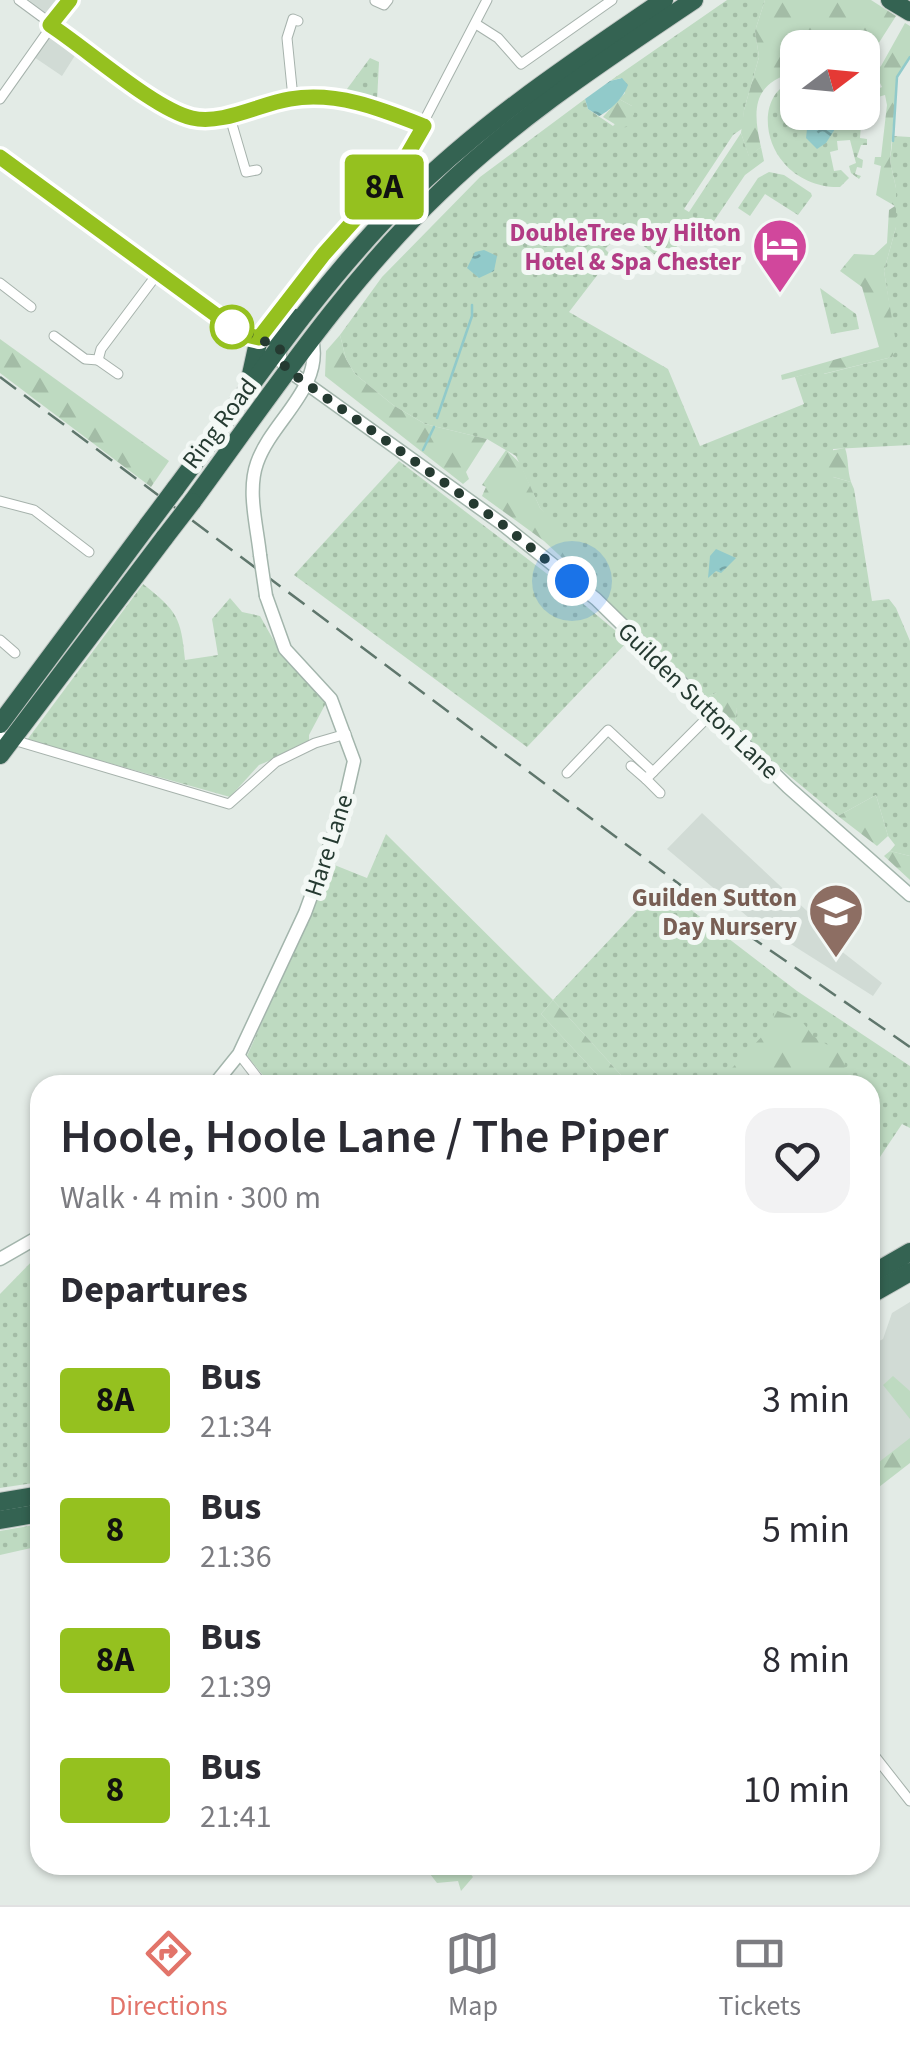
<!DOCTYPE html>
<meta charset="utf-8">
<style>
:root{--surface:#fff;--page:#f2f2f3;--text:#2b2b33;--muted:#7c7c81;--line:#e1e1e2;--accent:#e2746a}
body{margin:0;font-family:"Source Sans 3",sans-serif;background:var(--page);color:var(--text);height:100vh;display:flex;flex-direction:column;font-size:38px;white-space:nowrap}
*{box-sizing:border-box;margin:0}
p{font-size:32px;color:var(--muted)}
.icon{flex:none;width:55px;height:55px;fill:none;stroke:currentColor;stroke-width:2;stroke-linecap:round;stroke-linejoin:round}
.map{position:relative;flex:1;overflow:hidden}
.sheet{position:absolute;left:30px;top:1075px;width:850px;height:800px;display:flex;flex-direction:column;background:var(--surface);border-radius:30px;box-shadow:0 2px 8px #0004}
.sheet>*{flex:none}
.badge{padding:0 20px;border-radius:8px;font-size:35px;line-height:65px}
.needle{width:65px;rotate:74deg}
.fabs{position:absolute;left:780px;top:30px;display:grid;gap:20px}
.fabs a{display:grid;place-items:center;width:100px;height:100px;border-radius:20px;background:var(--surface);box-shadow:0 2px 8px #0004;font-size:50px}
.you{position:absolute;width:50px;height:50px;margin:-25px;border:8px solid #fff;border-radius:50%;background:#1a73e8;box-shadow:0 0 0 15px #1a73e833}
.map>.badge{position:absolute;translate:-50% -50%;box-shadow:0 0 0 5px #fff}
h2{padding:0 30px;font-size:38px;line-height:90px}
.round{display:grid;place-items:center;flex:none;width:105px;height:105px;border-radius:30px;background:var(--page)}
.overview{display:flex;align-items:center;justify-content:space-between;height:170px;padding:0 30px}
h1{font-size:48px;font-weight:600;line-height:75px}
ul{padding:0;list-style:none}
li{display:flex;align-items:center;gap:30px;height:130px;padding:0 30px}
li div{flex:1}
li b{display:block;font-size:38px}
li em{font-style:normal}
li .badge{min-width:110px;font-weight:700;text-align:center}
.tab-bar{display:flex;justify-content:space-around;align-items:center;height:140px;border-top:2px solid var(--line);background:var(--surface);font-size:28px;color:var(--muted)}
.tab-bar a{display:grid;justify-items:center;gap:5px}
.tab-bar .current{color:var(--accent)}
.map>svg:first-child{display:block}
.built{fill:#d1dbd5}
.grass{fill:url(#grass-dots)}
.forest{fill:url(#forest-firs)}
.water{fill:url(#water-ripples)}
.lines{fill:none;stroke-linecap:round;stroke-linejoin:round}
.stream{stroke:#91caca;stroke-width:2.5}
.street-casing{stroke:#a6b2ac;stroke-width:11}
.secondary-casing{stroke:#a3b5ac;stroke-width:15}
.highway-casing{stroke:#c2c8c5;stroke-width:20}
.street{stroke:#fff;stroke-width:9}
.secondary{stroke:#fff;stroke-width:12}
.highway{stroke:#346352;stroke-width:18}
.rail{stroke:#5f766c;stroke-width:2.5;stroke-dasharray:20 10;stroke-linecap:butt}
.secondary-bridge-casing{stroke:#a3b5ac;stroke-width:15;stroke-linecap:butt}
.highway-bridge-casing{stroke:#c2c8c5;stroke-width:20;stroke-linecap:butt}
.secondary-bridge{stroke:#fff;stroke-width:12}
.highway-bridge{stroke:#346352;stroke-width:18}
.line-casing{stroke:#fff;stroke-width:22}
.line{stroke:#95c11f;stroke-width:15}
.walk{stroke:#253a31;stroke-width:10;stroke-dasharray:0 18}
.stop-dot{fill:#fff;stroke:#95c11f;stroke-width:5}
.labels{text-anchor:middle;stroke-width:10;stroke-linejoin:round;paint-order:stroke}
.hotel-label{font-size:25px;font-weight:bold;fill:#b23c85;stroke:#f3f8f5;text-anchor:end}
.street-label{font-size:25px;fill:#253a31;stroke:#f3f8f5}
.education-label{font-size:25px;font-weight:bold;fill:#785e54;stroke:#f3f8f5;text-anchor:end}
</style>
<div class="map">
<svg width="910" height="1905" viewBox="0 0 910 1905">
<defs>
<pattern id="grass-dots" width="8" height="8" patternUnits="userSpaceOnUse" patternTransform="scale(2.5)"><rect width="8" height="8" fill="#bedac1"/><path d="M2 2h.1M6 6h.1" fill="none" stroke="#a3bca6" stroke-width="1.8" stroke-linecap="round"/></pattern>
<pattern id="forest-firs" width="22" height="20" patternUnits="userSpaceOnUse" patternTransform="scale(2.5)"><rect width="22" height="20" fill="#bedac1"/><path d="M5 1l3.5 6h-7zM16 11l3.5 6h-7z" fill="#a3bca6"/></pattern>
<pattern id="water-ripples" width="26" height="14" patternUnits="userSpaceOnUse" patternTransform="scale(2.5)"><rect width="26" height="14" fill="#91caca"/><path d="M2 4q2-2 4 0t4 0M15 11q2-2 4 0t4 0" fill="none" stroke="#76a5a5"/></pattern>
</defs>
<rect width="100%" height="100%" fill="#e3ebe6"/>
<g class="built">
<polygon points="30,0 70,0 52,25 81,46 62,76 31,55 50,25 26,5"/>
<polygon points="702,813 807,911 822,936 882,983 873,996 748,917 667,849"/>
<polygon points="910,1302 910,1441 870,1471 870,1346 883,1339 892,1313"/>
</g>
<g class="grass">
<polygon points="727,0 765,0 755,31 759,57 744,110 743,128 733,135 684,209 689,212 741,133 749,156 761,147 764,161 745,175 714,221 706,225 695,244 684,236 675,249 689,262 680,274 628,234 616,238 605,249 612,256 569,312 668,369 700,446 804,404 795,377 822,370 824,374 892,357 896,349 884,271 896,227 896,188 890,161 893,136 910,137 910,445 833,449 833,477 851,482 854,489 872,601 889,599 896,608 910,641 910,856 890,851 895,845 888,836 876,795 838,816 763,754 735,723 737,709 716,693 707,697 586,580 586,562 540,508 516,456 487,439 425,424 393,405 355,374 346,359 340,335 382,277 480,177 585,99 588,109 613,126 632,106 619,99 625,93 621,78 610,81"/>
<polygon points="370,58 379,62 377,101 344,93"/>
<path d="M 797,80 L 798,112 L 862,113 L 860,138 L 867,139 L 867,145 L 861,145 L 857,157 L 863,160 L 862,168 L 857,167 L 855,174 L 861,176 L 859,179 L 851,173 L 849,166 L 856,163 L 850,140 L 837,141 L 838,150 L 830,152 L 834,171 L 841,170 L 849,178 L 840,187 C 820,188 797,179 784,163 C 761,138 760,89 797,80 Z"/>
<polygon points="769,172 784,175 811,193 812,196 798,215 765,194 750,216 738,208 758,178"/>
<polygon points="820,288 856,314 859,329 831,334"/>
<polygon points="399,461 546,573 628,641 527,747 294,575"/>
<path d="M 143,584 C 177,611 181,617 185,660 L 218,655 L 212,619 L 230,598 L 242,612 L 260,616 L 283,657 L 326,703 L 309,735 L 309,744 L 259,765 L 230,797 L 27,740 Z"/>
<polygon points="386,834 553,1000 660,886 797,991 910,1066 910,1128 902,1124 878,1160 870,1155 870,1085 630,1085 553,1000 541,1014 607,1085 271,1085 247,1056 332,864 367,878"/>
<polygon points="40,1253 40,1482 0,1488 0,1294"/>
<polygon points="40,1524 40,1546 0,1555 0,1531"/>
</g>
<g class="forest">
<path d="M 765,0 L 871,0 L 896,16 L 866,63 L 863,63 L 862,48 L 798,48 L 797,72 C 753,82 752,108 761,147 L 749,157 L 741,133 L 744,110 L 759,57 L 755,31 Z"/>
<polygon points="905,23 910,26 910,57 897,77 890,161 896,188 896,227 884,271 897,349 892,357 823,374 821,371 782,380 781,375 879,347 862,287 840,271 854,254 874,255 887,243 889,210 895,206 876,195 881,166 874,164 875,157 881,157 887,105 885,95 878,97 875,90 882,87 878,79 871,80 871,75 881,66"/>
<polygon points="619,99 632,106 634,114 628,126 621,128 603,117"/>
<polygon points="340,335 346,359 355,374 393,405 425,424 487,439 466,472 469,479 463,484 325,376 326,351"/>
<polygon points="0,339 169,461 151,487 0,373"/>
<path d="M 845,448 C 849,460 847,469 851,482 L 823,474 L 818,466 L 824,452 Z"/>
<polygon points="506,450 520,463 540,508 579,544 586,562 586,580 544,541 482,496 486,487 482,485"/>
<polygon points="716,693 733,700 737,709 735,723 707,697"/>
<polygon points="876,795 888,836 877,846 838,816"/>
<polygon points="890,851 910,856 910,880 884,856"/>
<polygon points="553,1000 630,1085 607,1085 541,1014"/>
<polygon points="775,1010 801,1020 813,1036 844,1055 845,1067 830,1085 716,1085 770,1028"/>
<polygon points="893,1376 910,1391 910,1419 883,1385"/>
<polygon points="910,1438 910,1463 870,1494 870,1469"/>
<polygon points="423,1865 463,1865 473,1877 461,1891 458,1881 437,1883"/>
</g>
<g class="water">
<path d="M 622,78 L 628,85 C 623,99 608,112 599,116 L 588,109 L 585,99 L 610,81 Z"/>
<polygon points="816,113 841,113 842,118 826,143 817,149 806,138 807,129"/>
<polygon points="484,250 497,256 494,271 479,278 467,268 475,252"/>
<polygon points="716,549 736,558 721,573 716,571 708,578 710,556"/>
</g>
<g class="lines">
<g class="stream">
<polyline points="893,141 897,77 910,57"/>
<polyline points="437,418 472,316 472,305"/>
<polyline points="423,450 434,427"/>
</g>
<g class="street-casing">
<g id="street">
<path d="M 19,0 L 171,112 C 224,127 246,102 294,98 C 341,94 382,109 424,125"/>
<polyline points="375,1 384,5 388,0"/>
<polyline points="476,24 498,38 521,64 612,0"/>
<polyline points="293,98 287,38 293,19 298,21"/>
<polyline points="0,99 70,0"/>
<polyline points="229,114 246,172 257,170"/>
<polyline points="0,283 31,307"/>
<polyline points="54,336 85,359 98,360 101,349 158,273"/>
<polyline points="261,336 324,253 398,171 487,0"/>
<polyline points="98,360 118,374"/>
<polyline points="0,501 34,510 89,552"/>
<polyline points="0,640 15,653"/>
<polyline points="0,736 229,804 276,762 315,743 346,734"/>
<polyline points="631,766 646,779 711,714"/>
<polyline points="567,773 608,730 653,772"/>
<polyline points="646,779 660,793"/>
<polyline points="239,1054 263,1085"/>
<polyline points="870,1750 910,1801"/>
</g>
</g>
<g class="secondary-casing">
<g id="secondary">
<polyline points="0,157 242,334 259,338"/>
<polyline points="280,348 280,360 289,371 502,524 596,599 788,787 910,895"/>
<path d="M 260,555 C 257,526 247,491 257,463 C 272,420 324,388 312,339"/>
<polyline points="214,1085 239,1054 305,913 343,809 354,761 331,699 285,649 266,596"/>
<polyline points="0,1259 40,1236"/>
</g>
</g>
<g class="highway-casing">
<g id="highway">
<polyline points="890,0 910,12"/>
<polyline points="250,379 259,338 273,335 295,318"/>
<path d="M 175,489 C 248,391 317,287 403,201 C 482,122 573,62 664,0"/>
<path d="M 192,502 C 270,396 344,284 439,193 C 516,118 605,60 694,0"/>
<polyline points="0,724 148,525"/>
<polyline points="0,755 165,537"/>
<polyline points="870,1275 910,1252"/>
<polyline points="870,1295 910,1272"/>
<polyline points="0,1502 40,1495"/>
<polyline points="0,1520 40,1513"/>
</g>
</g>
<use href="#street" class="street"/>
<use href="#secondary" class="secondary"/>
<use href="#highway" class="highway"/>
<polyline class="rail" points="0,377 738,928 910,1047"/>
<g class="secondary-bridge-casing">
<polyline id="secondary-bridge" points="260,555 266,596"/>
</g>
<g class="highway-bridge-casing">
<g id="highway-bridge">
<polyline points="148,525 175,489"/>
<polyline points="165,537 192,502"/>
</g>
</g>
<use href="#secondary-bridge" class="secondary-bridge"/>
<use href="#highway-bridge" class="highway-bridge"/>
</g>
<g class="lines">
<g class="line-casing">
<path id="line" d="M 0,157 L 242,334 L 259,338 L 324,254 L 398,171 L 424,126 C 381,109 337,91 290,99 C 259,104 223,125 192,118 C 154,109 87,49 50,25 L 70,0"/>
</g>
<use href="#line" class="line"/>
<polyline class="walk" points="232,327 280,348 280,360 289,371 502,524 572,581"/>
</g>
<defs>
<g id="hotel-pin" transform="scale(2.875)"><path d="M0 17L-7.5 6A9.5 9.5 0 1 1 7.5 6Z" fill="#d1479c" stroke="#f3f8f5"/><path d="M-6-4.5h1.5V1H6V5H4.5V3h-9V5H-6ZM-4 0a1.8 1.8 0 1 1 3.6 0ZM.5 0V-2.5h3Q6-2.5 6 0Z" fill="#fff"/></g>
<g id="school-pin" transform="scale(2.875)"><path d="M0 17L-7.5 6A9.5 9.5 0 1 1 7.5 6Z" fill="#8d6e63" stroke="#f3f8f5"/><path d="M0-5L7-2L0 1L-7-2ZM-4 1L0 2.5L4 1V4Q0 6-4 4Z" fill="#fff"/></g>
</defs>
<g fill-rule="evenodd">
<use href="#hotel-pin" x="780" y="246"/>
<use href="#school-pin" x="836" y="911"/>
</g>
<circle class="stop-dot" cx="232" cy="327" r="20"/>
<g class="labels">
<g class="hotel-label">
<text x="741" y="241">DoubleTree by Hilton<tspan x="741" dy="29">Hotel &amp; Spa Chester</tspan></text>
</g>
<g class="street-label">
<text transform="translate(219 423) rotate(-53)" y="9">Ring Road</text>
<text transform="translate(699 700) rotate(44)" y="9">Guilden Sutton Lane</text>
<text transform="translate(328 845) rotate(-72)" y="9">Hare Lane</text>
</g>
<g class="education-label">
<text x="797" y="906">Guilden Sutton<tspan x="797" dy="29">Day Nursery</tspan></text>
</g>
</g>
</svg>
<div class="fabs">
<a><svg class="needle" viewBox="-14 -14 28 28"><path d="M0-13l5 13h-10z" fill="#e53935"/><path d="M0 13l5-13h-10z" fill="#7c7c81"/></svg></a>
</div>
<div class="you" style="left:572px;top:581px"></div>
<b class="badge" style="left:384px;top:187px;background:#95c11f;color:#111">8A</b>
<section class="sheet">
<div class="overview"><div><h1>Hoole, Hoole Lane / The Piper</h1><p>Walk · 4 min · 300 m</p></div><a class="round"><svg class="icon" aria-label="heart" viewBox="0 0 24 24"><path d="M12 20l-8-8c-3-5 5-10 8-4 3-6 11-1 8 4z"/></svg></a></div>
<h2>Departures</h2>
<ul>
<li><span class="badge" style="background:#95c11f;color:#111">8A</span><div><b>Bus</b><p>21:34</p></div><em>3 min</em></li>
<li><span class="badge" style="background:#95c11f;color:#111">8</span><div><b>Bus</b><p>21:36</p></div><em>5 min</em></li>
<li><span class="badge" style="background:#95c11f;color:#111">8A</span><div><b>Bus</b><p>21:39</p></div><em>8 min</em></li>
<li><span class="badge" style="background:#95c11f;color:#111">8</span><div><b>Bus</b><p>21:41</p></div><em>10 min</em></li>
</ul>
</section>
</div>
<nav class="tab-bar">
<a class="current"><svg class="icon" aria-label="directions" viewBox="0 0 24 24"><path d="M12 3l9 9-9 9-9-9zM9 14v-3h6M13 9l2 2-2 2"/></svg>Directions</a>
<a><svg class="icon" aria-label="map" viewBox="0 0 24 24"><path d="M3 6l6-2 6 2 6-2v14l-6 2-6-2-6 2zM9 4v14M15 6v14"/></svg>Map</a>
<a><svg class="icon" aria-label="tickets" viewBox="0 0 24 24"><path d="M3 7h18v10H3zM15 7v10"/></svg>Tickets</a>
</nav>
